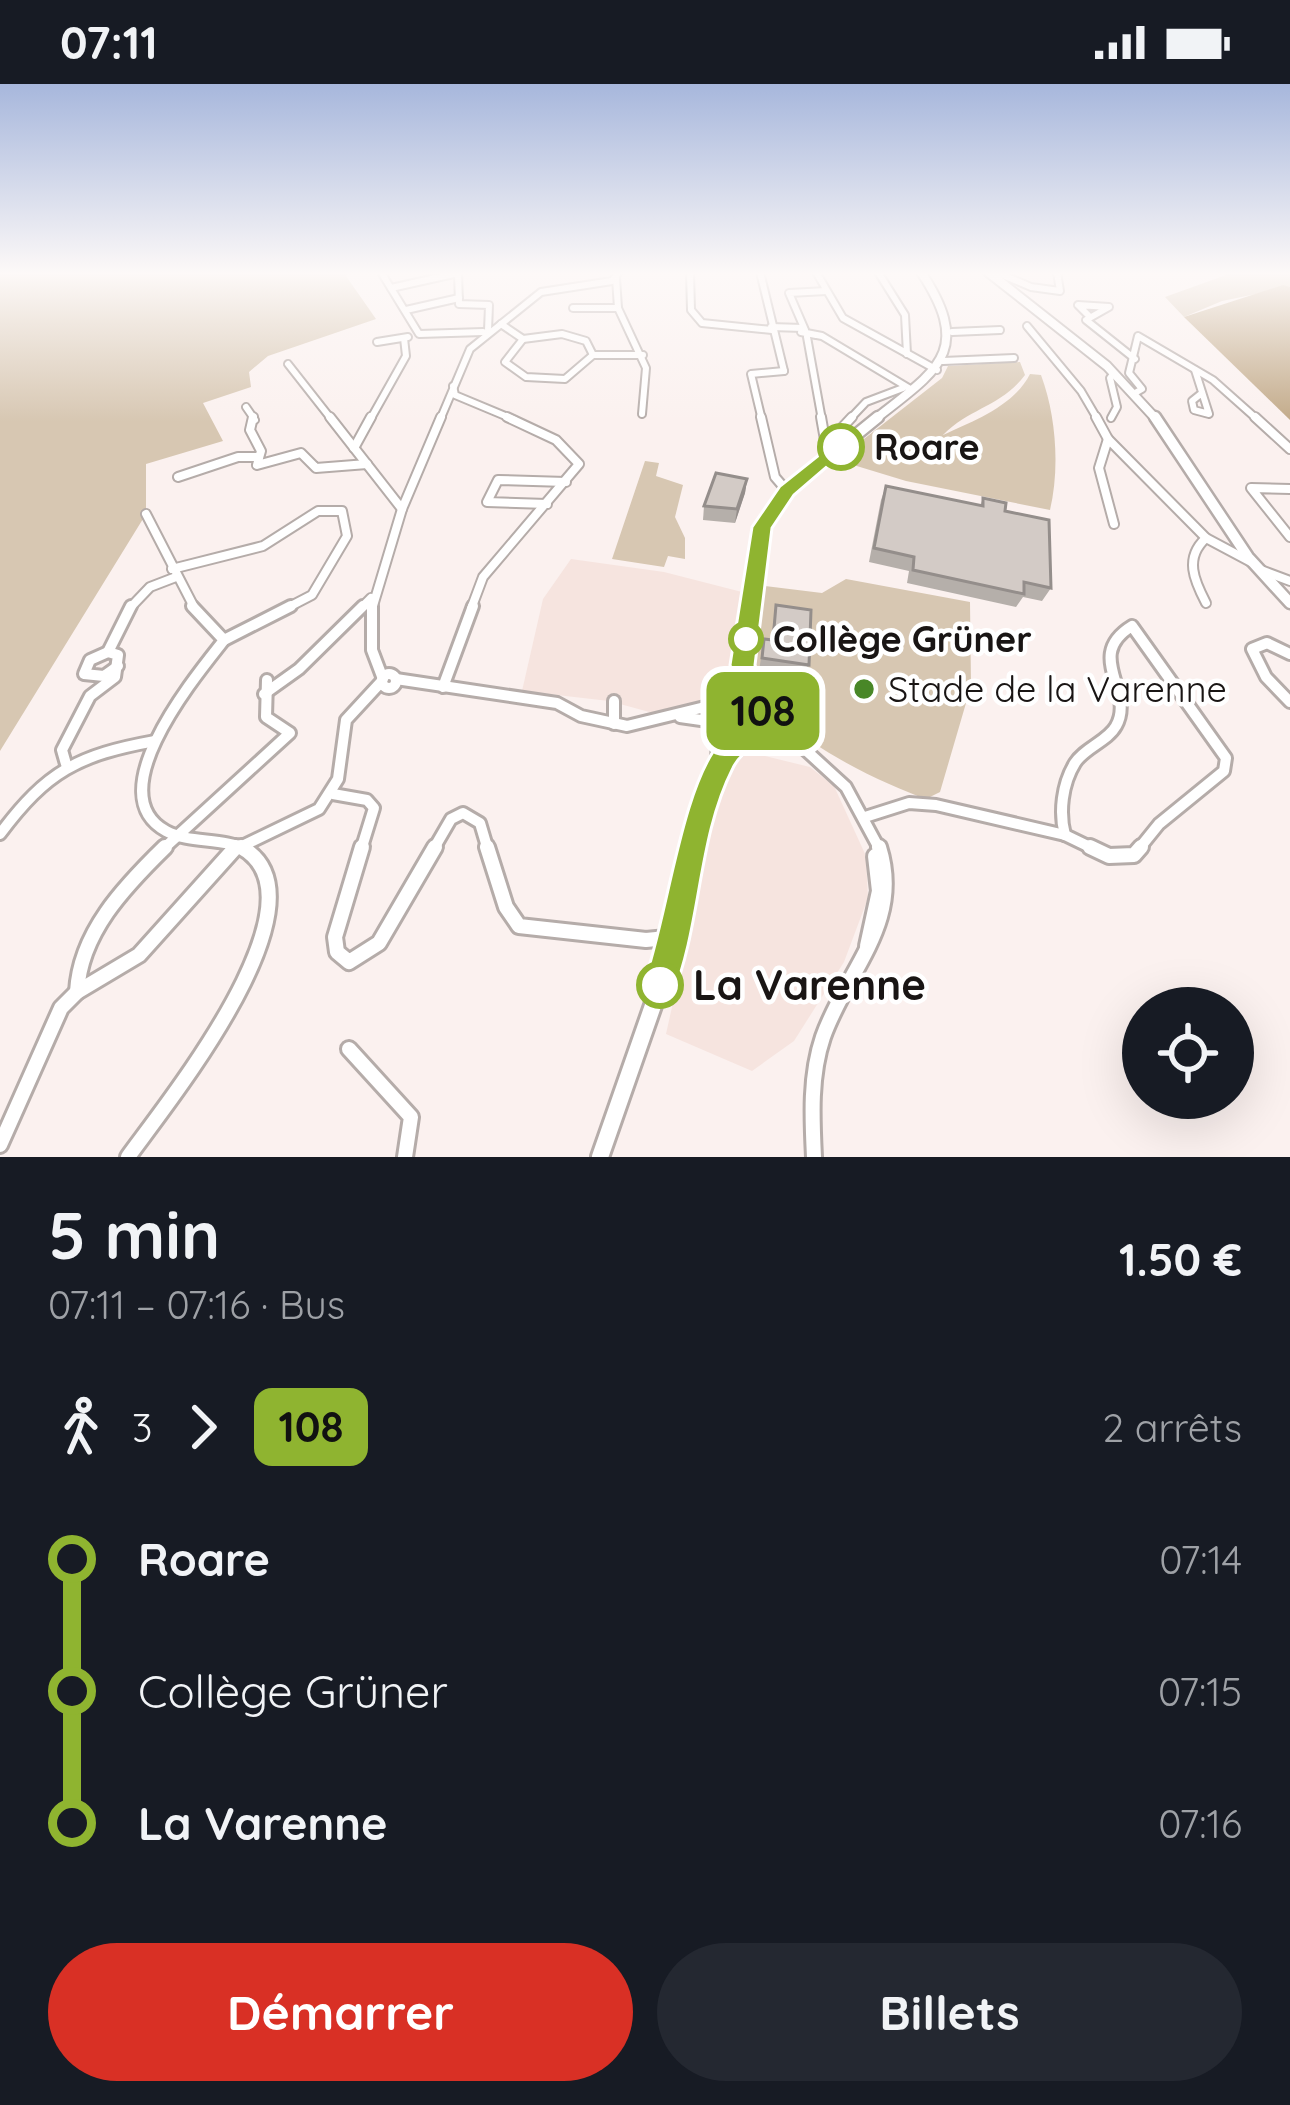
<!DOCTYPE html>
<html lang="fr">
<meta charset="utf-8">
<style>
:root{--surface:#171b24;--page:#242831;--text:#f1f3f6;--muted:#9ea1a6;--accent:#d93025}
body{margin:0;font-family:Quicksand,sans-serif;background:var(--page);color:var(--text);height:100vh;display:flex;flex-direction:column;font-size:45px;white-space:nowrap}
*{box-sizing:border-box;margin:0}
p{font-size:39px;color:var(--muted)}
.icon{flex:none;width:66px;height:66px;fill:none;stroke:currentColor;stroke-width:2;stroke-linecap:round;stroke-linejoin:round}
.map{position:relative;height:1073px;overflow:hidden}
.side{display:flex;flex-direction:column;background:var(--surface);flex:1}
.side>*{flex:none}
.badge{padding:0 24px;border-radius:18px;font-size:42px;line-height:78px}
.buttons{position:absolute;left:1122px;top:903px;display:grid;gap:24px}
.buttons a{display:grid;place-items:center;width:132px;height:132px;border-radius:50%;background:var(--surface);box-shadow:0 12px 48px #0002;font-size:60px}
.map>.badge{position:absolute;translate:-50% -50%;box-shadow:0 0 0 6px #fff}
.legs{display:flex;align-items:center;gap:18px;height:132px;padding:0 48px;font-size:39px}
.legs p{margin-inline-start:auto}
.head{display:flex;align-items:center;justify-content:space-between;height:204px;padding:0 48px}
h1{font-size:66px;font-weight:800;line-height:90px}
.primary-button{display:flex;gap:24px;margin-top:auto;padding:24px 48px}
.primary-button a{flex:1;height:138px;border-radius:72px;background:var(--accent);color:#fff;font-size:48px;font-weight:800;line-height:138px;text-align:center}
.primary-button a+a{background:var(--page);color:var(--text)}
ul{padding:0 48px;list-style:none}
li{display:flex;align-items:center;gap:42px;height:132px;font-size:45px}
li i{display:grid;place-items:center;width:18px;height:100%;margin:0 15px;background:currentColor}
li i::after{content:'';width:30px;height:30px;margin:-15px;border:9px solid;border-radius:50%;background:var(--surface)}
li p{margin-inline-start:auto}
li:first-child i{background:linear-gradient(#0000 50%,currentColor 0)}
li:last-child i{background:linear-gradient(currentColor 50%,#0000 0)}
.status{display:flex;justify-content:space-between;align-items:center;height:84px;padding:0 60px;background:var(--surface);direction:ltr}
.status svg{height:33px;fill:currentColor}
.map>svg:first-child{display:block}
.built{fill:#f6e4df}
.green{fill:#d7c7b2}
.forest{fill:#c2aa89}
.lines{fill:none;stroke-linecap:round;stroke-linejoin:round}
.minor-far3-casing{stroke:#b5aca9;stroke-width:10}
.minor-far2-casing{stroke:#b5aca9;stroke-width:12}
.minor-far1-casing{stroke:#b5aca9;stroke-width:16}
.minor-casing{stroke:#b5aca9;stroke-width:20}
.secondary-far3-casing{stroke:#b5aca9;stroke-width:12}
.secondary-far2-casing{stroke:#b5aca9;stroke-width:15}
.secondary-far1-casing{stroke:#b5aca9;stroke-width:20}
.secondary-casing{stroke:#b5aca9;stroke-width:22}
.minor-far3{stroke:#fff;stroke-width:6}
.minor-far2{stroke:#fff;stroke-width:8}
.minor-far1{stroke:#fff;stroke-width:10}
.minor{stroke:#fff;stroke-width:14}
.secondary-far3{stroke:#fff;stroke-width:8}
.secondary-far2{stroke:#fff;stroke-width:10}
.secondary-far1{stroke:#fff;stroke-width:14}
.secondary{stroke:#fff;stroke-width:16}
.wall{fill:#b5afaa}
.shaded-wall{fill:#948e8b}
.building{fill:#d3cbc6;stroke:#948e8b;stroke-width:3}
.line-1{fill:#8fb430;stroke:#fff;stroke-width:3}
.stop-1-dot{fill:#fff;stroke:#8fb430;stroke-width:6}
.poi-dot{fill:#498727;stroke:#fff;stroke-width:4.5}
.labels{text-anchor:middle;stroke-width:9;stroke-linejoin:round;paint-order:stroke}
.stop-label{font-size:36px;font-weight:bold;fill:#191514;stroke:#fff;text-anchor:start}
.poi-label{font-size:36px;fill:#191514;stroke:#fff;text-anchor:start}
.near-stop-label{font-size:42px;font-weight:bold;fill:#191514;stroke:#fff;text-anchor:start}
</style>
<div class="status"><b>07:11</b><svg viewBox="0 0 49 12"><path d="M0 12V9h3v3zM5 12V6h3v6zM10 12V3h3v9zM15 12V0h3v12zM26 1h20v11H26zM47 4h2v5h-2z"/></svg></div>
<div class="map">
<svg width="1290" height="1073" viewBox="0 0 1290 1073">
<rect width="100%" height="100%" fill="#fbf1ef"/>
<g class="built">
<polygon points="571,475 664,488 742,508 727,601 707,617 653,629 609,617 522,607 543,515"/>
<polygon points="736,665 810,683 834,702 866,772 868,814 844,878 794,957 752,987 666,950 723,693"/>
</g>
<g class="green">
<polygon points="0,188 350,188 346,192 376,235 268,272 249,288 251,303 203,319 223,357 146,380 146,430 0,667"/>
<polygon points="1223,188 1290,188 1290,203 1222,217 1184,233 1165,213 1226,191"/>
<path d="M 1020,278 L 1025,291 C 1001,323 971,323 943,351 C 973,337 1014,322 1030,290 L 1041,291 C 1056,331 1060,384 1050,426 L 906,397 L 837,376 L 942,294 L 948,282 Z"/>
<polygon points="645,377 659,379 656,392 683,401 675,433 685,454 685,475 668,472 664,483 612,475"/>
<path d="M 846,495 L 970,518 L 971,602 L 940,708 L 926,715 C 876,697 773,649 754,595 L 765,502 L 822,509 Z"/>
</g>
<polygon class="forest" points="1283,201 1290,203 1290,336 1184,233"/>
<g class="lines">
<g class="minor-far3-casing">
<g id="minor-far3">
<polyline points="381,188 419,250 483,248"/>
<polyline points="458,188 459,220 489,221 488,247"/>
<polyline points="690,188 691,226 702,239 772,246"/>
<polyline points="760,188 784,287"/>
<polyline points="816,188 843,234 937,286"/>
<polyline points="878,188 905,231 907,270"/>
<polyline points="996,188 1031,203 1060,207 1057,188"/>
<polyline points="616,194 618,224 646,284 642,330"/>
<polyline points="391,204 458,189"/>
<polyline points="573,224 618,224"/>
<polyline points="406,226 459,214"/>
<polyline points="1089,232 1078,221 1109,223 1086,236 1135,275"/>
<polyline points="501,240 523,255 505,278 526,293 565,295 593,271"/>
<polyline points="1027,242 1081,307 1098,336"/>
<polyline points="771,243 803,244"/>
<polyline points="805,246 789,209 826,207"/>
<polyline points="952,248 1000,246"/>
<polyline points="816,251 801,248 822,252 912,306"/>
<polyline points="807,253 822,336"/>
<polyline points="523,255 562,250 586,257 593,271 643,271"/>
<polyline points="377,258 408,253"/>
<polyline points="943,277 1014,274"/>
<polyline points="288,280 332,336"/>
<polyline points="1195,286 1209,330 1194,326 1192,317 1202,309"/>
<polyline points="453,302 455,311 515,336"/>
<polyline points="1135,309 1142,305 1129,289 1138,252 1213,296 1258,336"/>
<polyline points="246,323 255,336"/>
<polyline points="1111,334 1117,323 1110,294 1114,289"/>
<polyline points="370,336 406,272 404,254"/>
<polyline points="440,336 470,265 541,208 612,197 619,188"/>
<polyline points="762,336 751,290 784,287"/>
<polyline points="849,336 866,318 903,304"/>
</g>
</g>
<g class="minor-far2-casing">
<g id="minor-far2">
<polyline points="253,333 250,346 261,367 257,381 301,369 316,384 367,380"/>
<polyline points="330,333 402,425"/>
<polyline points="761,333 775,393 787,407"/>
<polyline points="821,333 828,373"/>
<polyline points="1096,333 1108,355"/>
<polyline points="1255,333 1290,365"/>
<polyline points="354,364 371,333"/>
<polyline points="823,364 852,333"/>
<polyline points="178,393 238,373 256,373"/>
<polyline points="1290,405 1251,404 1290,453"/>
<polyline points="547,420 487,418 498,396 566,398"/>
<polyline points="146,430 195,525"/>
<polyline points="1114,440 1099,384 1108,355 1206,454"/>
<polyline points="172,485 263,462 318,427 342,427 347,452 312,511 285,525"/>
<polyline points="1261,486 1290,497"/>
<path d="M 1206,519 C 1194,496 1184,474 1206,454 L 1251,478"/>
<polyline points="129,525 150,503 176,493"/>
<polyline points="360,525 371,514"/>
<polyline points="372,525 402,425 441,333"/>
<polyline points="471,525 483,493 579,380 556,356 507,333"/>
</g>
</g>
<g class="minor-far1-casing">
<g id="minor-far1">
<path d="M 192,522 L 224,556 C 194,594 98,710 166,747 C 190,760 222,753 247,766"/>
<polyline points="372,522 372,566 383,595"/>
<polyline points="224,556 291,522"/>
<polyline points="108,568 90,576 84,590 104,592 118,582"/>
<polyline points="1290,570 1267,559 1252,565 1266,593 1290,618"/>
<circle cx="389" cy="597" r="7"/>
<polyline points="396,595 557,619 581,632 627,642 717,620"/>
<polyline points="443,603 473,522"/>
<polyline points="264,610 299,585 363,522"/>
<polyline points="614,617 614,640"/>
<polyline points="763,627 846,703 880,766"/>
<polyline points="680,633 715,638"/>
<polyline points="752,652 788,659"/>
<polyline points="66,680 62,666 90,612 115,593 118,571 108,568 131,522"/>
<polyline points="333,710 367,716 374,724 361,766"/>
<polyline points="865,733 909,719 936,721 1065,751"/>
<path d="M 0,750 C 47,687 78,671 155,657"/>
<polyline points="1065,751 1096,766"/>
<path d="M 1065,751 C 1059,729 1062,700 1075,679 C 1084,664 1108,657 1116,642 C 1136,607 1083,572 1132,542 L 1226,674 L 1224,687 L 1159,740 L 1138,766"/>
<polyline points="162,766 290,649 266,633 267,596"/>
<polyline points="234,766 319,725 338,695 346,636 382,597"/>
<polyline points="433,766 451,735 463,729 480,739 488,766"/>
</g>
</g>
<g class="minor-casing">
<g id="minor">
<polyline points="362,763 335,853 337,868 349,878 379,859 435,763"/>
<polyline points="487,763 506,823 519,842 646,856 677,853"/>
<polyline points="1090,763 1109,772 1134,771 1141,763"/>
<polyline points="867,862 879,807 875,772"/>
<path d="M 77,908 C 80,849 124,803 165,763"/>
<polyline points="349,965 411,1033 405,1073"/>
<polyline points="0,1061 61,924 77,908 139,871 236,763"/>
<path d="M 128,1073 C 166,1020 334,814 241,763"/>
<path d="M 814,1073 C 812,1033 810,991 823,953 C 847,885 903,839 879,763"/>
</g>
</g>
<g class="secondary-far3-casing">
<g id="secondary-far3">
<polyline points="988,188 1107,282 1157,336"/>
<path d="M 874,336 C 937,286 974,268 921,188"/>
</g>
</g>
<g class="secondary-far2-casing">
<g id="secondary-far2">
<polyline points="1155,333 1248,473 1290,519"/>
<polyline points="749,525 766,434 787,407 878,333"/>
</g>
</g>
<g class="secondary-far1-casing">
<g id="secondary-far1">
<polyline points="725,649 715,638 717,620 733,611 753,615"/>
<polyline points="719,682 764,638 742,581 750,522"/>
<polyline points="694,766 719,682 720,646"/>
</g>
</g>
<g class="secondary-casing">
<polyline id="secondary" points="600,1073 677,853 695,763"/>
</g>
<use href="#minor-far3" class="minor-far3"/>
<use href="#minor-far2" class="minor-far2"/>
<use href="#minor-far1" class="minor-far1"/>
<use href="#minor" class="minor"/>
<use href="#secondary-far3" class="secondary-far3"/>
<use href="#secondary-far2" class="secondary-far2"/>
<use href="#secondary-far1" class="secondary-far1"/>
<use href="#secondary" class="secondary"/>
</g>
<g class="wall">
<polygon points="747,395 745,409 735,439 703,436 704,422"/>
<polygon points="886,402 980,422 983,414 1005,427 1051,504 1042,517 1023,513 1016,523 907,499 909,487 869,478 881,416"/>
<polygon points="776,521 809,581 805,594 759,587 764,555 771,556"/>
</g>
<polygon class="shaded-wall" points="747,395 745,409 735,439 737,425"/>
<g class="building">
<polygon points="716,389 747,395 737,425 704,422"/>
<polygon points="886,402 983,422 983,414 1006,419 1005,427 1049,436 1051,504 1024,498 1024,510 913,486 914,473 874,464"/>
<polygon points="776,521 811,526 809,581 762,574 764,555 773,556"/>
</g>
<linearGradient id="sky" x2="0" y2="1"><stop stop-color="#a7b7dc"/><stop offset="0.56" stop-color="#fdf9f8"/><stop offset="1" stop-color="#fdf9f8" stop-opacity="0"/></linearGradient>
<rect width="1290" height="338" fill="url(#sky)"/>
<path class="line-1" d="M 834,359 L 850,363 L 794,411 L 772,444 L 755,581 L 777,638 C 766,661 743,663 733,684 C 697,755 702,840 672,913 L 660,917 L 648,913 L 643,901 C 667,837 680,706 720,658 C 728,648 741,645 750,637 L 730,581 L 752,443 L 780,402 Z"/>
<g class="stop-1-dot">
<circle cx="841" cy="363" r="21"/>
<circle cx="746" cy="555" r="15"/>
<circle cx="660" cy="901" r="21"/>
</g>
<circle class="poi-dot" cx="864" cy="605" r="12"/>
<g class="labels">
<g class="stop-label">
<text x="874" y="376">Roare</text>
<text x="773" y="568">Collège Grüner</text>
</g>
<g class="poi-label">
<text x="888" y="618">Stade de la Varenne</text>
</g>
<g class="near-stop-label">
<text x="693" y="916">La Varenne</text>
</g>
</g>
</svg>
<div class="buttons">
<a><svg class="icon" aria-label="locate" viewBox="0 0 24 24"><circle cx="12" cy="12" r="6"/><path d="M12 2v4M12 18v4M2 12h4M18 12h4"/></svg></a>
</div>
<b class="badge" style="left:763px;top:627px;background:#8fb430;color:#111">108</b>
</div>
<section class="side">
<div class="head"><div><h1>5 min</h1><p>07:11 – 07:16 · Bus</p></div><b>1.50 €</b></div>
<div class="legs"><svg class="icon" aria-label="walk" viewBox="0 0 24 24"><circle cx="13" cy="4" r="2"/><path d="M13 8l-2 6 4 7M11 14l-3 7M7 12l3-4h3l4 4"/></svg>3<svg class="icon" aria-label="forward" viewBox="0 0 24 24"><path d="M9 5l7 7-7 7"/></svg><b class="badge" style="background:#8fb430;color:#111">108</b><p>2 arrêts</p></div>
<ul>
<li><i style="color:#8fb430"></i><b>Roare</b><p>07:14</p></li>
<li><i style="color:#8fb430"></i><span>Collège Grüner</span><p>07:15</p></li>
<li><i style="color:#8fb430"></i><b>La Varenne</b><p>07:16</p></li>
</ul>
<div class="primary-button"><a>Démarrer</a><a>Billets</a></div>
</section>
